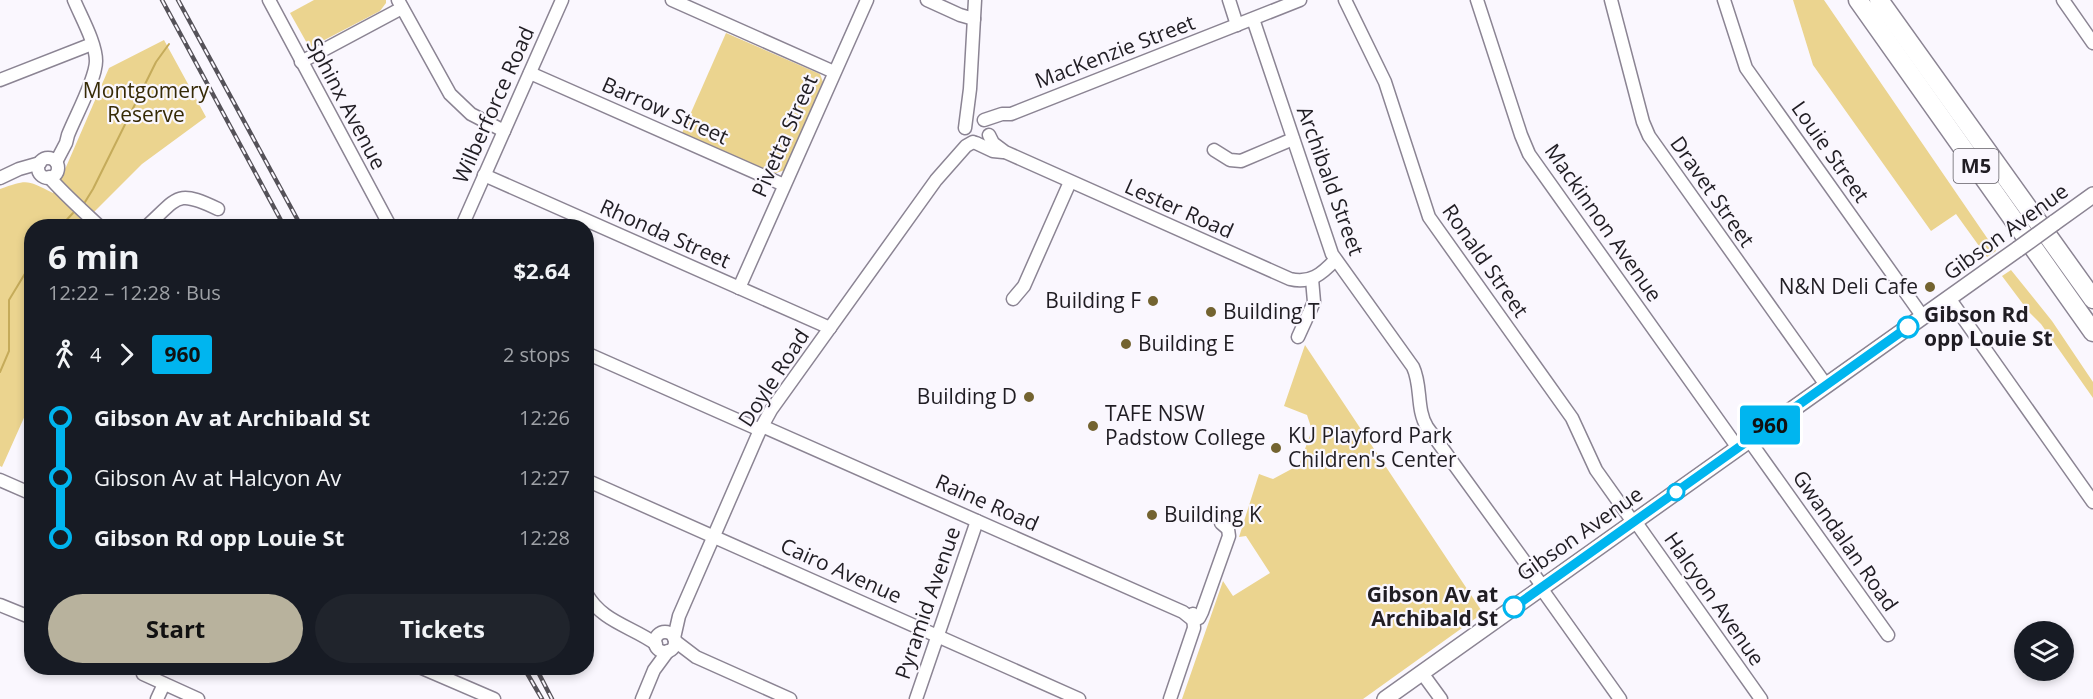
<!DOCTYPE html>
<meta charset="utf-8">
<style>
:root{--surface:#171b24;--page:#20242c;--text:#f1f3f6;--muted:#9ea1a6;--accent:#b8b29d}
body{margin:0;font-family:"Open Sans",sans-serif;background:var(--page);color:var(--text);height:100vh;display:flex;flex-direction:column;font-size:22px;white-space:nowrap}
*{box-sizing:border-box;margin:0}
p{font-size:20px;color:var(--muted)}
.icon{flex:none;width:33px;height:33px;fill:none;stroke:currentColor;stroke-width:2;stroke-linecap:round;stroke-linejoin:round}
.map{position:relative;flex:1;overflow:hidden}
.sheet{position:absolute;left:24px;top:219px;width:570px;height:456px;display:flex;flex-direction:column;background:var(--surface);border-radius:24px;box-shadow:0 3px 9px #0003}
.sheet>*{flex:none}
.badge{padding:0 12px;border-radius:4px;font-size:21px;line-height:39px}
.fabs{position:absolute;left:2014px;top:621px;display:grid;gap:12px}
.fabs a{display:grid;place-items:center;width:60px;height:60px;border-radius:50%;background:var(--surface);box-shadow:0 3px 9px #0003;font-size:30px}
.map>.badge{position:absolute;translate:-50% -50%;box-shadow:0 0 0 3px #fff}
.legs{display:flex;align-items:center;gap:9px;height:66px;padding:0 24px;font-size:20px}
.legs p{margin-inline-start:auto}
.head{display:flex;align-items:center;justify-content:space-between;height:102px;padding:0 24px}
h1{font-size:33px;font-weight:700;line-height:45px}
.action{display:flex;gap:12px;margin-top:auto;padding:12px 24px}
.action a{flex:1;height:69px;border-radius:36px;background:var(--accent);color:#111;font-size:24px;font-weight:700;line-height:69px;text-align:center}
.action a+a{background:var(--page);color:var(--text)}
ul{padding:0 24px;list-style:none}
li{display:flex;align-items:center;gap:21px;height:60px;font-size:22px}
li i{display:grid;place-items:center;width:9px;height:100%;margin:0 8px;background:currentColor}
li i::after{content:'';width:15px;height:15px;margin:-8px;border:4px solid;border-radius:50%;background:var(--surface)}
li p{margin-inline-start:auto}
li:first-child i{background:linear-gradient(#0000 50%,currentColor 0)}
li:last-child i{background:linear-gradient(currentColor 50%,#0000 0)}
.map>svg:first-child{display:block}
.green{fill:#ebd48f}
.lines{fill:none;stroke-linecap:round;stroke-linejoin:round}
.stream{stroke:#c5ab5a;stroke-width:2}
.minor-casing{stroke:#8b8493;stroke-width:15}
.major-casing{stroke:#8b8493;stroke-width:18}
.highway-casing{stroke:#8b8493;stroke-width:21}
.minor{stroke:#fff;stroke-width:12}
.major{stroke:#fff;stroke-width:15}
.highway{stroke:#fff;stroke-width:18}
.rail-casing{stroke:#555259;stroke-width:4.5}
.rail{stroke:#faf7fe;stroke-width:2;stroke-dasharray:7;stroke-linecap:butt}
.major-bridge-casing{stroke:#8b8493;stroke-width:18;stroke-linecap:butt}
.major-bridge{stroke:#fff;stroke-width:15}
.line-1-casing{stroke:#fff;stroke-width:14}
.line-1{stroke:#00b5ef;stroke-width:9}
.poi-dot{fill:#736330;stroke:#faf7fe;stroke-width:2}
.stop-1-dot{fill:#fff;stroke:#00b5ef;stroke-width:3}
.labels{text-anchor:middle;stroke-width:4.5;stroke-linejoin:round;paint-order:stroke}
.shield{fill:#faf7fe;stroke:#615e65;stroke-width:1.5}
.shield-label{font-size:20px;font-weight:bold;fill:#201d23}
.street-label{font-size:21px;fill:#201d23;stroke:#faf7fe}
.park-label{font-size:21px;fill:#362a06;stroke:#faf7fe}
.poi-label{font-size:21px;fill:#201d23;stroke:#faf7fe;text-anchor:start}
.stop-label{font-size:21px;font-weight:bold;fill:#201d23;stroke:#faf7fe;text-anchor:start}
</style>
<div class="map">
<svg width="2093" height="699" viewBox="0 0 2093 699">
<rect width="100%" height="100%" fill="#faf7fe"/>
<g class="green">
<polygon points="314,0 386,0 386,3 380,11 311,47 308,45 290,13"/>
<polygon points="1793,0 1824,0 1996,251 1987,257 1956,214 1931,231 1813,65"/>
<polygon points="726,33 820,74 823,82 785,170 773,174 682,133"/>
<path d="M 164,40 L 206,117 L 142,164 L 83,223 L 86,226 L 32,226 L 31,402 L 2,467 L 0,466 L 0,189 C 28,179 27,180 53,193 L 66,167 L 109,68 Z"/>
<polygon points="2011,270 2052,321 2093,382 2093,398 2041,324 2029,312 2002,276"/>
<polygon points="1305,345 1483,613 1363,699 1182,699 1223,581 1233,596 1270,573 1246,536 1239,537 1259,474 1273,479 1299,465 1312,430 1307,415 1284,406"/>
</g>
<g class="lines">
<g class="stream">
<polyline points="85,202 93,189 156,62 169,44"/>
<polyline points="61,226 73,213"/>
<polyline points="0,372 9,351 9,300 32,262"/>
</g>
<g class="minor-casing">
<g id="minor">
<polyline points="269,0 390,226"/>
<polyline points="398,0 450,94 471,114 504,131"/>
<polyline points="672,0 834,72"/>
<polyline points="927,0 960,15 974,19"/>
<polyline points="1229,0 1237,25"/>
<polyline points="1345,0 1385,82 1429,217 1572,418 1596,470 1633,522"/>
<polyline points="1477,0 1521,135 1529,154 1738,448"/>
<polyline points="1611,0 1643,122 1649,136 1826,385"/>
<polyline points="1724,0 1746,68 1923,317"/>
<polyline points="2063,0 2093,43"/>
<path d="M 1253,19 L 1332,254 L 1413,367 C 1422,386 1416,409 1427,427 L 1543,587"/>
<polyline points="301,62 402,8"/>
<polyline points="530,73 784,185"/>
<polyline points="0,80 92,44"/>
<polyline points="984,120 1002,114 1011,114 1300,0"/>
<polyline points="965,128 970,89 975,0"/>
<path d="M 989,135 L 993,143 L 1005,152 L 1290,279 C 1310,284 1322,274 1335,260"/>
<polyline points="976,143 993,151 1003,152"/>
<polyline points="1214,150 1230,160 1241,161 1293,139"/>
<circle cx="48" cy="168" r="10"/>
<path d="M 56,162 L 66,143 L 68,135 C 75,117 96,79 96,61 C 96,43 81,17 74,0"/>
<polyline points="484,175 830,328"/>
<path d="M 49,177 C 65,195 82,210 99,226"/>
<polyline points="0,178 19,169 40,163"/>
<path d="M 147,226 C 179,197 176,189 218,209"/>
<polyline points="462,226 562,0"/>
<polyline points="739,288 867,0"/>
<polyline points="1949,298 2093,502"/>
<polyline points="1013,299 1024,286 1070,182"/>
<polyline points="1298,337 1314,302 1312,279"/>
<polyline points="586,353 760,430"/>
<polyline points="762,426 1183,612 1193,620"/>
<polyline points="1749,440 1888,635"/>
<polyline points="0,480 32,494"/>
<polyline points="586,480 1079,699"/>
<polyline points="1635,521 1761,699"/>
<polyline points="1541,588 1620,699"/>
<path d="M 586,593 C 602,622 631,626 656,644"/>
<polyline points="0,605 32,618"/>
<polyline points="1193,620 1199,618 1202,612 1229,536 1228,529 1221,523"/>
<circle cx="665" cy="642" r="10"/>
<polyline points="674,638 679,616 760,430 771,410 936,180 966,146 973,142"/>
<polyline points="675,641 696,657 790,699"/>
<polyline points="422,668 494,699"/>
<polyline points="1422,673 1441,699"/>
<polyline points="143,674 198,699"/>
<polyline points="157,699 164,684"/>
<polyline points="642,699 654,670 668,651"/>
<polyline points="916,699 977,521"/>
<polyline points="1170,699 1194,628 1193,614"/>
</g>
</g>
<g class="major-casing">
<g id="major">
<polyline points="2054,223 2093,195"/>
<polyline points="1385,699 2018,249"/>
</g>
</g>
<g class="highway-casing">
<g id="highway">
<polyline points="1858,0 2093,332"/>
<polyline points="1879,0 2093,299"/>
</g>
</g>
<use href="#minor" class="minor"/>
<use href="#major" class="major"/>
<use href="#highway" class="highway"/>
<g class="rail-casing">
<g id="rail">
<polyline points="162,0 284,226"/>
<polyline points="178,0 301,226"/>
<polyline points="524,668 542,699"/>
<polyline points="536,668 552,699"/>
</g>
</g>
<use href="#rail" class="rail"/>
<g class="major-bridge-casing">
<polyline id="major-bridge" points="2018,249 2054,223"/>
</g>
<use href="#major-bridge" class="major-bridge"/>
</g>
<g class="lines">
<g class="line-1-casing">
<polyline id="line-1" points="1514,607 1908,327"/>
</g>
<use href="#line-1" class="line-1"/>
</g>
<g class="poi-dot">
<circle cx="1930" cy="287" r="6"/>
<circle cx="1153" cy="301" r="6"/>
<circle cx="1211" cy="312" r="6"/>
<circle cx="1126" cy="344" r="6"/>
<circle cx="1029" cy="397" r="6"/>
<circle cx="1093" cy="426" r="6"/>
<circle cx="1276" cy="448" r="6"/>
<circle cx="1152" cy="515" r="6"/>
</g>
<g class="stop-1-dot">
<circle cx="1908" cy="327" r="10"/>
<circle cx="1676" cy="492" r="8"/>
<circle cx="1514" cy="607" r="10"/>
</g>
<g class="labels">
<rect class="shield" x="1953.5" y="149" width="45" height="34" rx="4.5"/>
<g class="shield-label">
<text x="1976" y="173">M5</text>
</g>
<g class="street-label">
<text transform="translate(1115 52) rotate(-21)" y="7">MacKenzie Street</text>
<text transform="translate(346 104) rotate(62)" y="7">Sphinx Avenue</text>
<text transform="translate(494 105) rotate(-66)" y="7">Wilberforce Road</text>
<text transform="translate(665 111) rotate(24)" y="7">Barrow Street</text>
<text transform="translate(785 136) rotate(-66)" y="7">Pivetta Street</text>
<text transform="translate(1830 152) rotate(55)" y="7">Louie Street</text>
<text transform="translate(1330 181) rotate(70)" y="7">Archibald Street</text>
<text transform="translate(1712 192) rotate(55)" y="7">Dravet Street</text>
<text transform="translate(1179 209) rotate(24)" y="7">Lester Road</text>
<text transform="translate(1603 223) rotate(55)" y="7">Mackinnon Avenue</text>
<text transform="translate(2006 232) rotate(-36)" y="7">Gibson Avenue</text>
<text transform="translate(665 234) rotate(24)" y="7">Rhonda Street</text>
<text transform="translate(1485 261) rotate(55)" y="7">Ronald Street</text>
<text transform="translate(774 378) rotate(-57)" y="7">Doyle Road</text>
<text transform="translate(987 503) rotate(24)" y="7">Raine Road</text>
<text transform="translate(1580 534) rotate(-35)" y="7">Gibson Avenue</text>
<text transform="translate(1845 541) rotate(55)" y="7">Gwandalan Road</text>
<text transform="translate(841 571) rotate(24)" y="7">Cairo Avenue</text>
<text transform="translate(1714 599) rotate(55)" y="7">Halcyon Avenue</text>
<text transform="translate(928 603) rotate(-71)" y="7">Pyramid Avenue</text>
</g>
<g class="park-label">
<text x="146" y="98">Montgomery<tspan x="146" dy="24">Reserve</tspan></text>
</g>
<g class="poi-label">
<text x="1918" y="294" text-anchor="end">N&amp;N Deli Cafe</text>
<text x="1141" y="308" text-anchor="end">Building F</text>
<text x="1223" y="319">Building T</text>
<text x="1138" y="351">Building E</text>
<text x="1017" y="404" text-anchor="end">Building D</text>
<text x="1105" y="421">TAFE NSW<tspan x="1105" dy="24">Padstow College</tspan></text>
<text x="1288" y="443">KU Playford Park<tspan x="1288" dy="24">Children's Center</tspan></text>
<text x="1164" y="522">Building K</text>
</g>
<g class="stop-label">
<text x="1924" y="322">Gibson Rd<tspan x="1924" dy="24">opp Louie St</tspan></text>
<text x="1498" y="602" text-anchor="end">Gibson Av at<tspan x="1498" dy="24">Archibald St</tspan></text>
</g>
</g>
</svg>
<div class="fabs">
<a><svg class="icon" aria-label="layers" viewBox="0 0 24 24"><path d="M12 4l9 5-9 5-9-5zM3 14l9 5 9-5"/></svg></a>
</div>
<b class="badge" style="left:1770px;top:425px;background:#00b5ef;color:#111">960</b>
<section class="sheet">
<div class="head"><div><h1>6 min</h1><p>12:22 – 12:28 · Bus</p></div><b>$2.64</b></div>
<div class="legs"><svg class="icon" aria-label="walk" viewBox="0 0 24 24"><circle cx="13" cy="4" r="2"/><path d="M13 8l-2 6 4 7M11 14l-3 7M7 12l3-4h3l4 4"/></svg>4<svg class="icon" aria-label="forward" viewBox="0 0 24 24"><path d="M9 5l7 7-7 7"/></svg><b class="badge" style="background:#00b5ef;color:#111">960</b><p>2 stops</p></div>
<ul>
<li><i style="color:#00b5ef"></i><b>Gibson Av at Archibald St</b><p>12:26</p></li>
<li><i style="color:#00b5ef"></i><span>Gibson Av at Halcyon Av</span><p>12:27</p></li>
<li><i style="color:#00b5ef"></i><b>Gibson Rd opp Louie St</b><p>12:28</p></li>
</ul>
<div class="action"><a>Start</a><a>Tickets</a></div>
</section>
</div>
